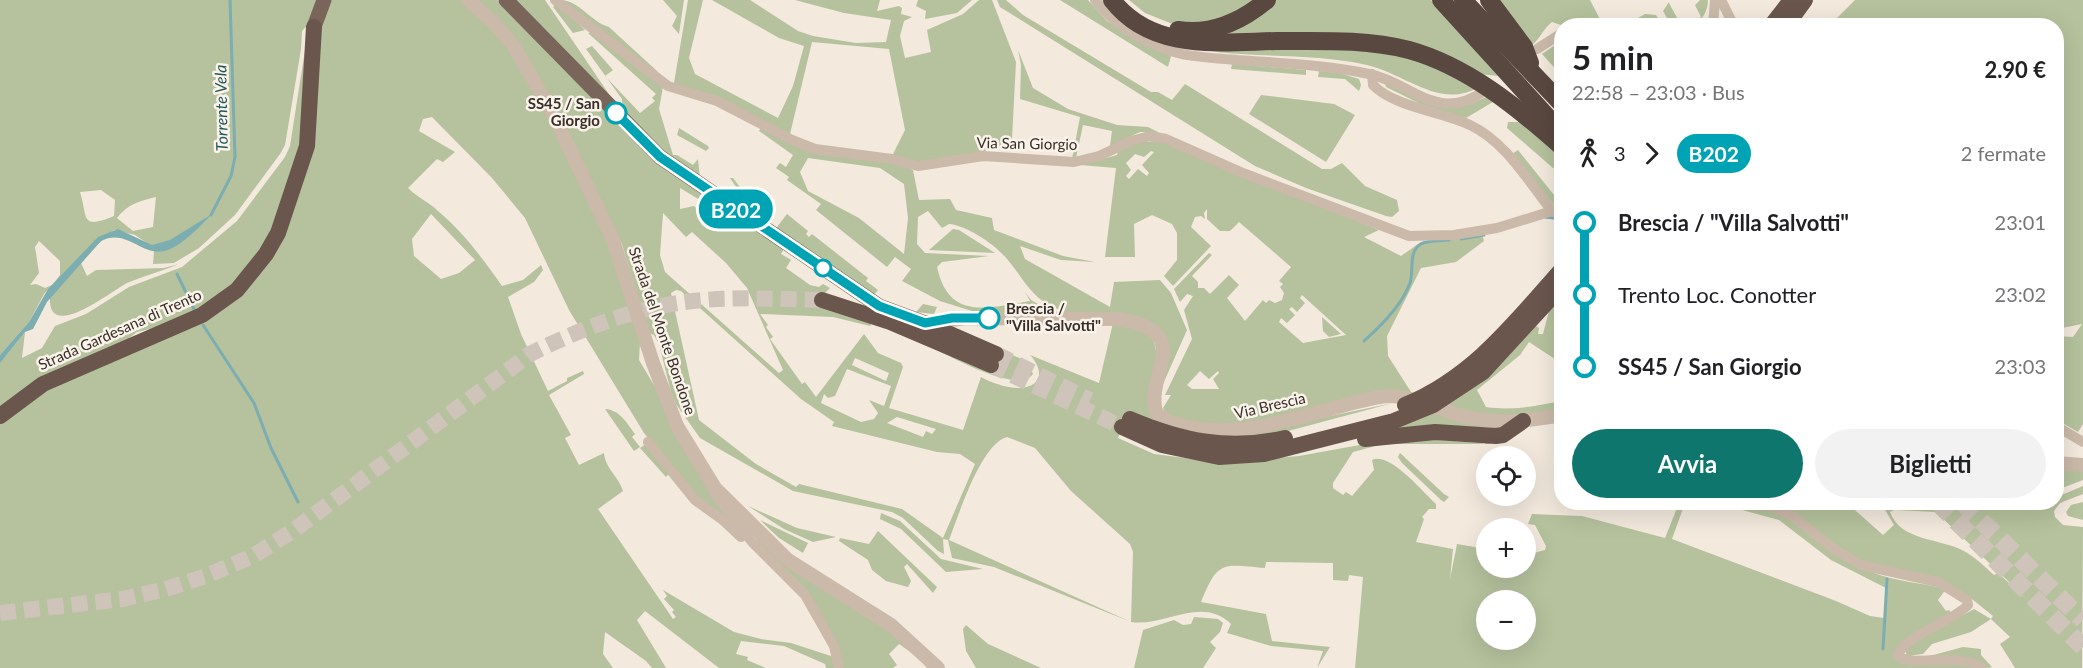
<!DOCTYPE html>
<html lang="it">
<meta charset="utf-8">
<style>
:root{--surface:#fff;--page:#f2f2f2;--text:#202124;--muted:#757577;--accent:#0f766e}
body{margin:0;font-family:Lato,sans-serif;background:var(--page);color:var(--text);height:100vh;display:flex;flex-direction:column;font-size:22px;white-space:nowrap}
*{box-sizing:border-box;margin:0}
p{font-size:20px;color:var(--muted)}
.icon{flex:none;width:33px;height:33px;fill:none;stroke:currentColor;stroke-width:2;stroke-linecap:round;stroke-linejoin:round}
.map{position:relative;flex:1;overflow:hidden}
.panel{position:absolute;left:1554px;top:18px;width:510px;height:492px;display:flex;flex-direction:column;background:var(--surface);border-radius:24px;box-shadow:0 6px 24px #0002}
.panel>*{flex:none}
.badge{padding:0 12px;border-radius:20px;font-size:21px;line-height:39px}
.buttons{position:absolute;left:1476px;top:446px;display:grid;gap:12px}
.buttons a{display:grid;place-items:center;width:60px;height:60px;border-radius:50%;background:var(--surface);box-shadow:0 6px 24px #0002;font-size:30px}
.map>.badge{position:absolute;translate:-50% -50%;box-shadow:0 0 0 3px #fff}
.legs{display:flex;align-items:center;gap:9px;height:66px;padding:0 18px;font-size:20px}
.legs p{margin-inline-start:auto}
.summary{display:flex;align-items:center;justify-content:space-between;height:102px;padding:0 18px}
h1{font-size:33px;font-weight:700;line-height:45px}
.button{display:flex;gap:12px;margin-top:auto;padding:12px 18px}
.button a{flex:1;height:69px;border-radius:36px;background:var(--accent);color:#fff;font-size:24px;font-weight:700;line-height:69px;text-align:center}
.button a+a{background:var(--page);color:var(--text)}
ul{padding:0 18px;list-style:none}
li{display:flex;align-items:center;gap:21px;height:72px;font-size:22px}
li i{display:grid;place-items:center;width:9px;height:100%;margin:0 8px;background:currentColor}
li i::after{content:'';width:15px;height:15px;margin:-8px;border:4px solid;border-radius:50%;background:var(--surface)}
li p{margin-inline-start:auto}
li:first-child i{background:linear-gradient(#0000 50%,currentColor 0)}
li:last-child i{background:linear-gradient(currentColor 50%,#0000 0)}
.map>svg:first-child{display:block}
.green{fill:#b5c29d;fill-rule:evenodd}
.water{fill:#7cadb0}
.lines{fill:none;stroke-linecap:round;stroke-linejoin:round}
.stream{stroke:#7cadb0;stroke-width:3}
.trunk-tunnel{stroke:#cec4b9;stroke-width:16;stroke-dasharray:16 8;stroke-linecap:butt}
.motorway-tunnel{stroke:#cec4b9;stroke-width:18;stroke-dasharray:18 9;stroke-linecap:butt}
.minor{stroke:#cbb9a9;stroke-width:10}
.tertiary{stroke:#cbb9a9;stroke-width:14}
.primary{stroke:#7a655a;stroke-width:15}
.trunk{stroke:#6a564d;stroke-width:16}
.motorway{stroke:#594840;stroke-width:18}
.line-1-casing{stroke:#fff;stroke-width:14}
.line-1{stroke:#00a3b4;stroke-width:9}
.stop-1-dot{fill:#fff;stroke:#00a3b4;stroke-width:3}
.labels{text-anchor:middle;stroke-width:5;stroke-linejoin:round;paint-order:stroke}
.stop-label{font-size:15px;font-weight:bold;fill:#382e29;stroke:#faf3ea;text-anchor:end}
.street-label{font-size:15px;fill:#382e29;stroke:#faf3ea}
.water-label{font-size:16px;font-style:italic;fill:#1e565a;stroke:#faf3ea}
</style>
<div class="map">
<svg width="2083" height="668" viewBox="0 0 2083 668">
<rect width="100%" height="100%" fill="#f3e9dd"/>
<g class="green">
<path d="M 0,0 L 319,0 L 311,21 L 302,31 L 301,49 L 285,145 L 280,154 L 235,215 L 199,248 L 174,263 L 153,264 L 154,251 L 156,249 L 135,235 L 114,230 L 54,283 L 60,275 L 60,261 L 39,241 L 35,247 L 39,273 L 30,285 L 36,284 L 45,288 L 52,285 L 44,294 L 29,322 L 0,355 ZM 101,190 L 115,200 L 114,216 C 80,230 88,218 80,192 ZM 156,197 L 153,227 L 133,231 L 117,218 C 127,204 140,201 156,197 Z"/>
<path d="M 328,0 L 461,0 L 499,36 L 535,89 L 601,223 L 640,342 L 639,360 L 742,533 L 695,498 L 644,433 L 569,310 L 525,218 L 492,178 L 432,117 L 423,119 L 419,131 L 455,152 L 443,162 L 437,159 L 408,188 C 418,198 429,202 438,211 C 464,233 483,259 502,286 L 523,280 L 541,265 L 543,270 L 534,282 L 508,297 L 521,334 L 548,391 L 567,381 L 567,378 L 583,371 L 584,374 L 549,395 L 571,435 L 565,438 L 579,465 L 604,453 C 605,468 619,477 623,491 L 598,509 L 673,619 L 676,617 L 672,612 L 674,610 L 664,599 L 667,596 L 663,590 L 734,632 L 761,639 L 791,643 L 834,657 L 837,668 L 826,668 L 825,664 L 784,646 L 741,641 L 736,654 L 748,657 L 747,660 L 766,668 L 719,668 L 645,611 L 637,620 L 666,668 L 652,668 L 646,661 L 605,632 L 603,654 L 613,668 L 0,668 L 0,422 L 34,395 L 201,321 L 284,227 L 315,56 ZM 431,214 L 475,260 L 459,273 L 441,279 L 414,256 L 412,239 Z"/>
<path d="M 476,0 L 497,0 L 507,6 L 636,143 L 785,247 L 781,254 L 791,260 L 786,268 L 810,285 L 819,287 L 823,284 L 830,288 L 823,295 L 874,321 L 870,326 L 833,317 L 760,314 L 768,325 L 766,327 L 773,337 L 770,339 L 802,384 L 805,382 L 816,397 L 864,334 L 878,353 L 901,363 L 903,367 L 889,408 L 963,430 L 981,377 C 992,383 1006,388 1019,388 C 1043,387 1044,370 1030,355 L 1099,383 L 1113,323 C 1176,326 1153,367 1149,409 L 1152,416 L 1234,436 L 1393,403 L 1277,434 L 1244,439 L 1128,414 L 1118,438 L 1154,454 L 1209,461 L 1243,461 L 1299,456 L 1404,437 L 1479,443 L 1485,444 L 1485,441 L 1492,444 L 1383,444 L 1353,452 L 1333,483 L 1333,488 L 1343,495 L 1346,492 L 1352,496 L 1374,470 L 1372,460 C 1389,451 1423,492 1436,504 L 1436,509 L 1429,509 L 1422,517 L 1424,519 L 1416,542 L 1453,549 L 1450,579 L 1457,544 L 1486,549 L 1486,567 L 1526,567 L 1526,555 L 1545,550 L 1546,546 L 1535,525 L 1528,524 L 1532,514 L 1582,516 L 1665,538 L 1679,503 L 1685,503 L 1672,539 L 1836,601 L 1870,616 L 1884,618 L 1886,588 L 1831,560 L 1779,520 L 1716,503 C 1728,503 1741,501 1753,503 C 1795,512 1824,550 1862,568 C 1888,581 1918,582 1946,589 L 1938,600 L 1946,611 L 1949,610 L 1951,613 L 1894,653 L 1979,668 L 1355,668 L 1363,577 L 1349,575 L 1348,581 L 1333,580 L 1333,563 L 1266,562 L 1265,568 C 1222,564 1218,560 1201,602 L 1266,614 L 1272,641 L 1330,647 L 1317,668 L 1323,651 L 1271,646 L 1227,633 L 1231,624 C 1202,595 1164,627 1131,622 L 994,567 L 952,558 L 948,540 L 943,539 L 944,554 L 938,551 L 903,518 L 892,512 L 793,491 L 700,438 L 676,404 L 671,392 L 659,344 L 654,335 L 649,333 L 622,244 L 590,177 ZM 680,188 L 720,212 L 711,223 L 694,206 L 680,209 ZM 663,213 L 686,237 L 692,232 L 726,263 L 747,288 L 783,370 L 779,373 L 665,272 L 660,255 ZM 676,290 L 681,291 L 801,399 L 834,422 L 832,426 L 937,452 L 960,454 L 975,464 L 943,538 L 902,509 L 799,484 L 796,487 L 756,464 L 699,420 L 671,293 ZM 855,358 L 889,373 L 886,381 L 852,365 ZM 847,369 L 891,386 L 884,406 L 869,400 L 878,413 L 874,419 L 861,422 L 821,403 L 824,394 L 828,398 L 835,396 ZM 897,417 L 936,429 L 932,434 L 926,431 L 923,437 L 887,423 ZM 1007,437 L 1035,448 L 1071,491 L 1130,544 L 1133,552 L 1131,622 L 949,540 C 959,514 981,444 1007,437 ZM 1486,600 L 1526,600 L 1526,639 L 1486,639 Z"/>
<polygon points="514,0 545,0 615,103"/>
<path d="M 560,0 C 579,0 591,22 609,27 L 657,71 L 661,78 Z"/>
<polygon points="663,0 684,0 679,34 672,26 677,16"/>
<polygon points="688,0 703,0 689,58 695,74 778,118 793,86 804,46 779,38 712,0 750,0 798,31 813,36 856,43 886,42 891,20 844,13 795,0 880,0 877,11 899,6 902,8 901,14 912,17 904,21 900,36 905,58 931,52 927,30 963,14 979,0 992,0 1016,62 1012,139 1009,144 987,149 983,154 922,163 892,156 905,130 889,49 812,42 790,134 674,83"/>
<polygon points="918,0 972,0 957,13 925,19 926,11 916,6"/>
<polygon points="997,0 1006,0 1023,15 1151,92 1158,92 1172,100 1185,84 1322,169 1331,169 1342,163 1365,186 1397,200 1399,211 1392,217 1386,216 1306,188 1255,166 1000,7"/>
<polygon points="1060,0 1088,0 1107,21 1171,56 1168,67"/>
<path d="M 1102,0 L 1109,0 C 1156,59 1233,47 1300,45 C 1327,44 1355,45 1382,48 C 1417,53 1449,69 1479,87 C 1440,110 1406,74 1367,65 C 1302,50 1231,62 1167,42 C 1142,35 1119,20 1102,0 Z"/>
<polygon points="1129,0 1262,0 1235,18 1175,25 1145,13"/>
<polygon points="1272,0 1431,0 1498,76 1470,73 1435,56 1191,33"/>
<path d="M 1492,0 L 1590,0 L 1603,25 L 1584,19 L 1561,25 L 1552,22 C 1542,30 1541,38 1531,46 Z"/>
<path d="M 1700,0 L 1708,0 C 1708,14 1699,26 1685,25 L 1701,17 L 1695,5 Z"/>
<polygon points="1855,0 2083,0 2083,424 2078,432 2057,420 2057,336 2073,337 2082,324 2057,329 2056,26 1830,25"/>
<polygon points="1669,2 1669,3 1681,25 1671,25 1663,11"/>
<polygon points="557,4 585,30 573,33 553,7"/>
<polygon points="1645,14 1656,15 1662,25 1626,25"/>
<polygon points="588,33 593,33 663,87 659,109 673,155 677,155 693,165 698,159 700,179 667,157 623,113 622,99 586,49 592,46 613,70 605,76 640,113 655,101 652,98 656,94"/>
<polygon points="1561,41 1561,75 1542,54"/>
<polygon points="305,50 301,140 267,241 246,272 213,303 162,326 137,332 123,343 0,408 0,355 3,359 25,332 22,358 42,348 55,326 86,314 129,287 182,267 237,221 285,157 290,146"/>
<polygon points="1018,50 1033,88 1068,109 1117,125 1148,127 1158,132 1140,132 1110,146 1112,131 1083,125 1076,158 1072,159 1080,117 1020,99 1021,65"/>
<polygon points="1232,64 1306,70 1306,75 1231,69"/>
<polygon points="1319,71 1339,73 1359,79 1361,85 1359,91 1345,79 1318,77"/>
<polygon points="1385,83 1468,105 1486,97 1498,99 1466,118 1431,109 1386,87"/>
<polygon points="1261,95 1334,104 1355,115 1326,162 1249,114"/>
<polygon points="1508,122 1520,122 1561,154 1561,175 1507,128"/>
<path d="M 762,126 L 796,145 L 894,162 L 913,170 L 919,200 L 950,199 L 956,210 L 992,218 L 994,230 L 1063,256 L 1095,262 L 1061,260 L 1020,246 L 1025,259 L 1110,307 L 1114,282 L 1160,280 L 1171,293 L 1187,330 L 1159,393 L 1162,332 C 1124,325 1080,323 1046,303 C 1029,293 1020,274 1007,259 C 996,245 966,225 949,224 L 942,228 L 928,211 L 918,217 L 917,244 L 925,253 L 989,256 L 942,262 L 937,267 C 949,321 987,308 1030,301 L 1025,292 L 1031,300 L 1057,315 L 972,311 L 940,301 L 902,281 L 911,269 L 895,257 L 887,267 L 816,210 L 821,204 L 787,180 L 789,177 L 776,168 L 780,163 L 786,167 L 793,155 L 759,131 ZM 808,158 L 880,168 L 904,184 L 908,218 L 904,254 L 859,218 L 808,191 L 800,172 Z"/>
<polygon points="679,128 708,146 709,148 706,151 677,135"/>
<path d="M 1155,141 L 1169,143 L 1379,230 L 1364,237 L 1401,256 L 1421,242 L 1482,234 L 1484,241 L 1456,262 L 1421,268 L 1387,336 L 1388,356 L 1413,395 C 1383,387 1366,393 1337,401 C 1280,416 1223,438 1166,413 L 1163,408 L 1171,395 L 1165,395 L 1192,339 L 1184,310 L 1193,296 L 1187,294 L 1180,302 L 1174,289 L 1209,253 L 1212,255 L 1192,276 L 1198,282 L 1198,288 L 1204,288 L 1210,294 L 1229,275 L 1239,285 L 1227,298 L 1245,321 L 1263,300 L 1266,303 L 1269,300 L 1275,303 L 1282,300 L 1284,293 L 1280,287 L 1283,284 L 1279,281 L 1291,267 L 1239,222 L 1230,231 L 1220,231 L 1207,219 L 1207,209 L 1204,213 L 1205,219 L 1201,216 L 1195,217 L 1191,227 L 1211,246 L 1173,286 L 1164,276 L 1177,260 L 1177,233 L 1172,224 L 1152,215 L 1134,224 L 1135,257 L 1105,257 L 1116,168 L 1080,165 L 1117,155 L 1118,152 L 1133,143 ZM 1151,151 L 1154,152 L 1142,165 L 1149,173 L 1147,176 L 1138,169 L 1129,179 L 1126,176 L 1131,170 L 1126,163 L 1135,154 L 1144,157 ZM 1302,295 L 1346,335 L 1303,343 L 1279,322 L 1281,318 L 1287,323 L 1295,315 L 1289,309 L 1292,307 L 1297,312 L 1305,303 L 1300,298 ZM 1200,371 L 1209,379 L 1218,371 L 1219,373 L 1213,379 L 1219,389 L 1192,389 L 1187,385 Z"/>
<polygon points="1518,150 1554,195 1561,200 1561,207 1553,204 1512,154"/>
<polygon points="730,178 733,178 772,229 759,220"/>
<polygon points="787,214 808,231 806,234 809,237 812,234 868,278 866,281 878,290 873,296 783,235 777,227"/>
<polygon points="953,229 959,230 995,253 929,250"/>
<path d="M 81,263 L 87,276 L 96,270 L 164,268 L 179,264 C 162,271 144,276 127,283 C 114,289 47,344 50,297 Z"/>
<path d="M 1561,297 L 1561,363 L 1529,342 L 1520,355 L 1477,390 L 1486,407 C 1512,411 1536,406 1561,401 L 1561,410 L 1521,416 L 1492,416 L 1444,405 L 1536,326 L 1539,328 L 1538,334 L 1543,334 L 1549,311 Z"/>
<polygon points="923,304 937,307 934,314 916,312"/>
<polygon points="1322,317 1341,334 1329,337 1323,331"/>
<path d="M 919,341 L 999,349 L 1028,362 L 1033,374 C 1018,397 939,350 919,341 Z"/>
<path d="M 605,409 C 620,410 626,422 635,434 L 632,437 L 640,447 L 634,451 Z"/>
<polygon points="1433,411 1500,427 1399,429 1395,427"/>
<polygon points="646,444 670,473 666,477 640,448"/>
<polygon points="1400,453 1444,494 1449,497 1444,502 1441,500 1402,463 1398,457"/>
<polygon points="2056,468 2083,470 2083,480 2057,490"/>
<path d="M 2083,486 L 2083,494 L 2060,503 L 2054,511 L 2055,517 L 2063,525 L 2083,527 L 2082,668 L 2015,668 L 2000,644 L 2010,637 L 1991,619 L 1971,632 L 1932,644 L 1923,654 L 1907,656 L 1905,651 L 1912,644 L 1974,609 L 1991,619 L 1993,616 L 1967,595 L 1857,559 L 1776,503 L 1847,503 L 1883,535 L 1894,525 L 1881,503 L 2003,502 L 2039,508 L 2044,503 L 2056,502 L 2057,497 ZM 1894,510 L 1936,512 L 2029,601 L 1998,573 L 1994,575 C 1985,567 1975,557 1964,551 C 1941,538 1901,542 1890,512 Z"/>
<polygon points="2083,502 2083,520 2068,516 2066,512 2071,505"/>
<polygon points="748,506 797,528 836,537 813,542 784,529"/>
<polygon points="881,513 900,521 941,559 983,569 946,572 901,529 880,519"/>
<polygon points="760,520 808,543 803,553 779,538"/>
<polygon points="878,531 937,587 933,593 907,564 904,567 911,581 908,587 886,581 872,570 868,560 839,541 840,538 869,544"/>
<polygon points="753,535 875,617 933,668 927,668 919,658 899,644 889,654 897,665 893,668 842,668 831,636"/>
<polygon points="1194,617 1218,619 1223,623 1220,632 1210,642 1216,648 1203,668 1134,668 1143,630 1174,620 1183,625 1191,624"/>
<polygon points="966,625 988,644 1041,668 976,668 966,651 963,629"/>
<polygon points="1963,647 1981,649 1981,655 1992,667 1988,668 1981,663 1926,657"/>
</g>
<path class="water" d="M 212,214 C 199,227 185,243 168,250 C 143,259 127,227 101,241 L 47,302 L 33,329 L 25,332 L 0,363 L 0,355 L 29,322 L 48,289 L 98,237 L 118,229 L 152,245 L 170,240 Z"/>
<g class="lines">
<g class="stream">
<polyline points="211,215 231,176 235,157 230,0"/>
<polyline points="1545,217 1562,219"/>
<polyline points="1461,239 1484,235"/>
<polyline points="177,274 194,309"/>
<polyline points="203,325 254,403 271,448 298,502"/>
<path d="M 1364,341 C 1381,326 1402,305 1410,283 C 1414,271 1408,251 1421,244 C 1428,240 1441,241 1449,240"/>
<polyline points="1883,649 1887,579"/>
</g>
<g class="trunk-tunnel">
<polyline points="996,354 1090,400"/>
<polyline points="991,365 1122,427"/>
<path d="M 0,613 L 123,599 L 166,589 L 206,576 L 253,556 L 294,530 L 530,354 C 578,330 632,309 685,302 C 730,296 778,299 822,300"/>
</g>
<g class="motorway-tunnel">
<polyline points="1937,502 2083,647"/>
<polyline points="1962,502 2083,620"/>
</g>
<g class="minor">
<polyline points="555,0 668,86 717,101 792,140 815,149 892,159 918,166 983,156 1074,162 1099,156 1131,141 1150,136 1166,139 1243,173 1409,236 1454,235 1497,228 1552,211"/>
<path d="M 1095,0 C 1115,26 1143,42 1174,52 C 1194,58 1217,58 1237,60 C 1281,63 1326,65 1369,74 C 1413,83 1436,123 1483,92"/>
<polyline points="1721,0 1734,26"/>
<polyline points="1713,26 1715,0"/>
<polyline points="1537,49 1562,33"/>
<path d="M 1372,74 L 1373,85 C 1394,107 1444,112 1470,125 C 1506,142 1528,181 1552,211 L 1562,213"/>
<polyline points="2056,426 2083,442"/>
<polyline points="648,442 695,500 724,521 741,537"/>
<polyline points="714,493 752,542 805,595 834,646 839,668"/>
<path d="M 1759,502 L 1791,515 L 1834,549 L 1861,565 L 1938,582 L 1967,600 L 1968,605 C 1954,621 1900,638 1898,656 C 1913,668 1959,651 1982,668"/>
</g>
<g class="tertiary">
<polyline points="468,0 494,23 513,45 554,116 613,240 653,363 677,426 715,488 788,560 891,625 938,668"/>
<path d="M 925,323 L 967,318 L 1119,319 C 1197,332 1145,373 1156,412 C 1164,421 1176,424 1188,427 C 1254,440 1315,409 1379,397 C 1406,392 1437,409 1462,416 C 1497,425 1527,421 1562,415"/>
<polyline points="2056,463 2083,465"/>
</g>
<g class="primary">
<polyline points="506,0 660,157 879,306 925,323"/>
<polyline points="314,27 324,0"/>
</g>
<g class="trunk">
<polyline points="1771,26 1791,0"/>
<polyline points="1786,26 1805,0"/>
<polyline points="822,300 890,322 991,365"/>
<polyline points="925,323 996,354"/>
<path d="M 1405,405 C 1473,377 1515,322 1562,269"/>
<polyline points="0,416 43,384 202,315 237,290 266,254 278,233 307,146 314,27"/>
<path d="M 1130,419 C 1182,441 1229,451 1285,438"/>
<polyline points="1122,427 1162,445 1219,457 1264,454 1394,421 1433,405 1483,372 1562,286"/>
<polyline points="1365,439 1435,432 1496,436 1503,435 1523,421"/>
</g>
<g class="motorway">
<path d="M 1112,0 C 1152,52 1220,42 1277,41 C 1321,41 1366,39 1409,50 C 1467,66 1517,107 1562,147"/>
<polyline points="1441,0 1562,133"/>
<polyline points="1463,0 1562,104"/>
<polyline points="1489,0 1524,47 1530,63"/>
<path d="M 1178,30 C 1212,35 1242,21 1267,0"/>
</g>
</g>
<g class="lines">
<g class="line-1-casing">
<polyline id="line-1" points="616,113 660,157 879,306 925,323 952,318 989,318"/>
</g>
<use href="#line-1" class="line-1"/>
</g>
<g class="stop-1-dot">
<circle cx="616" cy="113" r="10"/>
<circle cx="823" cy="268" r="8"/>
<circle cx="989" cy="318" r="10"/>
</g>
<g class="labels">
<g class="stop-label">
<text x="600" y="109">SS45 / San<tspan x="600" dy="17">Giorgio</tspan></text>
<text x="1006" y="314" text-anchor="start">Brescia /<tspan x="1006" dy="17">"Villa Salvotti"</tspan></text>
</g>
<g class="street-label">
<text transform="translate(1027 144) rotate(1)" y="5">Via San Giorgio</text>
<text transform="translate(120 330) rotate(-24)" y="5">Strada Gardesana di Trento</text>
<text transform="translate(662 331) rotate(71)" y="5">Strada del Monte Bondone</text>
<text transform="translate(1270 406) rotate(-13)" y="5">Via Brescia</text>
</g>
<g class="water-label">
<text transform="translate(221 108) rotate(-91)" y="6">Torrente Vela</text>
</g>
</g>
</svg>
<div class="buttons">
<a><svg class="icon" aria-label="locate" viewBox="0 0 24 24"><circle cx="12" cy="12" r="6"/><path d="M12 2v4M12 18v4M2 12h4M18 12h4"/></svg></a>
<a>+</a>
<a>−</a>
</div>
<b class="badge" style="left:736px;top:209px;background:#00a3b4;color:#fff">B202</b>
<section class="panel">
<div class="summary"><div><h1>5 min</h1><p>22:58 – 23:03 · Bus</p></div><b>2.90 €</b></div>
<div class="legs"><svg class="icon" aria-label="walk" viewBox="0 0 24 24"><circle cx="13" cy="4" r="2"/><path d="M13 8l-2 6 4 7M11 14l-3 7M7 12l3-4h3l4 4"/></svg>3<svg class="icon" aria-label="forward" viewBox="0 0 24 24"><path d="M9 5l7 7-7 7"/></svg><b class="badge" style="background:#00a3b4;color:#fff">B202</b><p>2 fermate</p></div>
<ul>
<li><i style="color:#00a3b4"></i><b>Brescia / &quot;Villa Salvotti&quot;</b><p>23:01</p></li>
<li><i style="color:#00a3b4"></i><span>Trento Loc. Conotter</span><p>23:02</p></li>
<li><i style="color:#00a3b4"></i><b>SS45 / San Giorgio</b><p>23:03</p></li>
</ul>
<div class="button"><a>Avvia</a><a>Biglietti</a></div>
</section>
</div>
